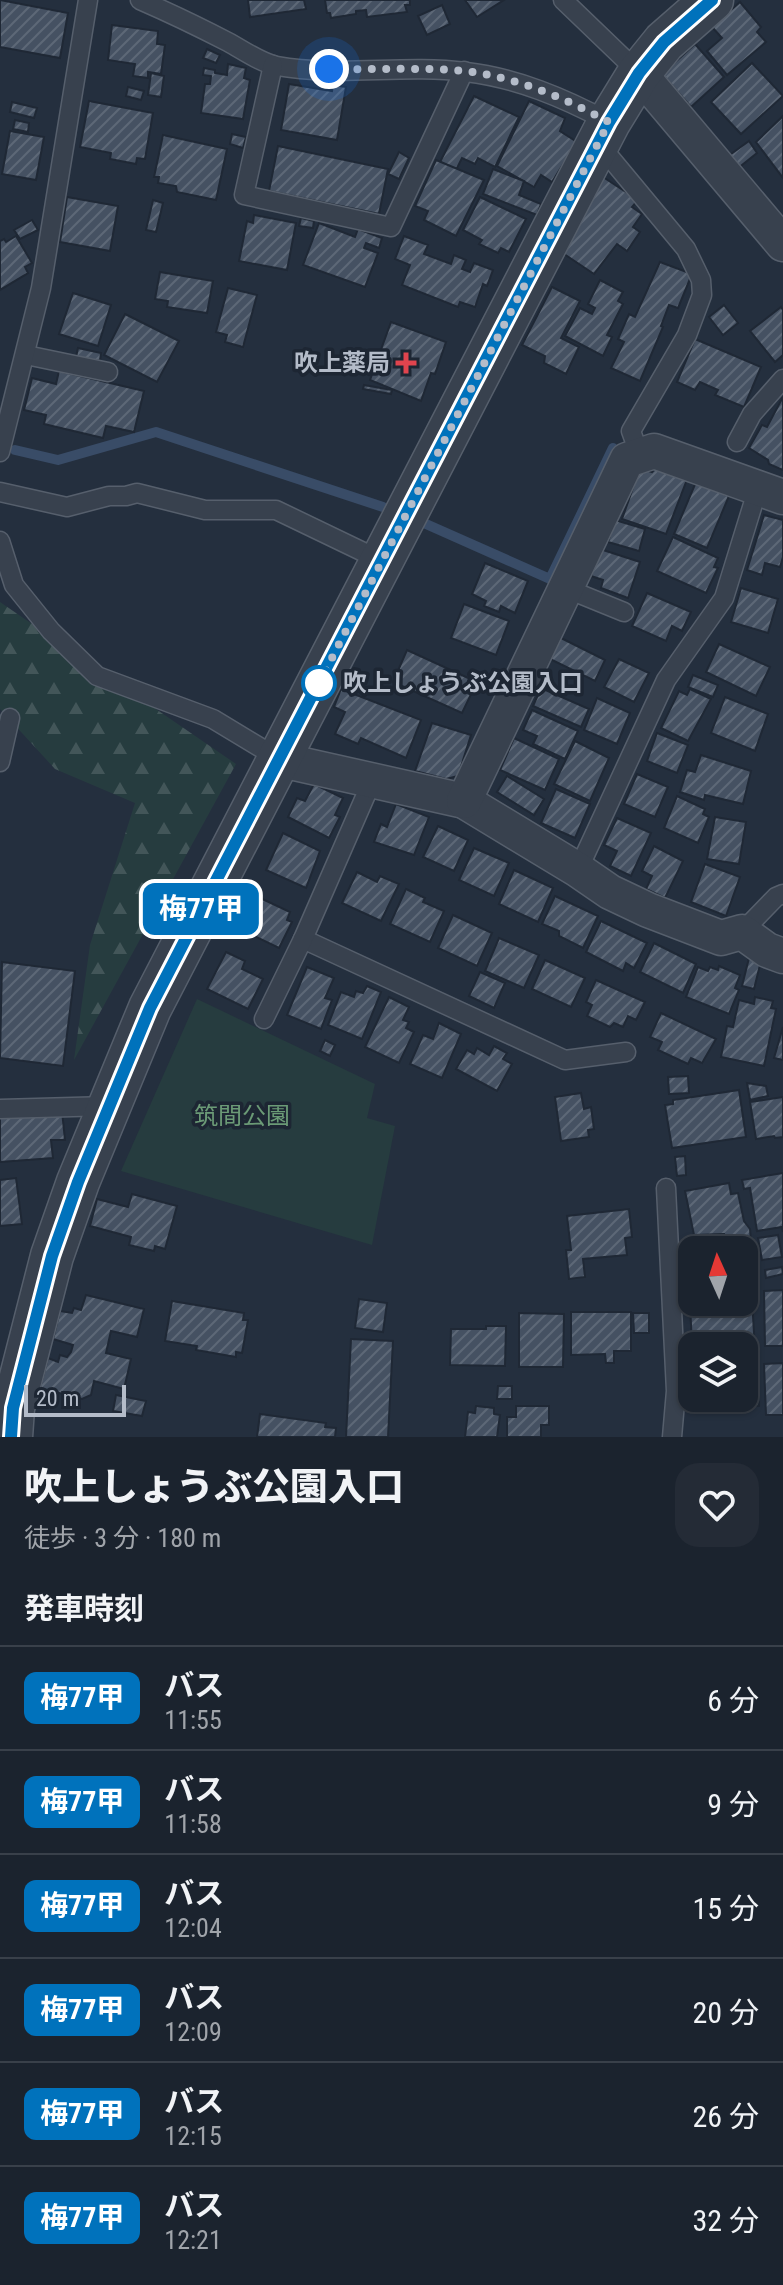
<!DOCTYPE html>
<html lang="ja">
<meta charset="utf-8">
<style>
:root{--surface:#1b232e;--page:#242b36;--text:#f1f3f6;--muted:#a0a4aa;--line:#39404a}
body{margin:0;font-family:"Roboto Condensed","Noto Sans JP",sans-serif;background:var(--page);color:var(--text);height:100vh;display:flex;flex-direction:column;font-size:30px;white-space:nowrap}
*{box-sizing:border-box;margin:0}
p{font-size:26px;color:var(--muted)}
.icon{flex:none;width:44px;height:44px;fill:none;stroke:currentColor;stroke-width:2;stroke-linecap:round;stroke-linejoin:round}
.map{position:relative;height:1437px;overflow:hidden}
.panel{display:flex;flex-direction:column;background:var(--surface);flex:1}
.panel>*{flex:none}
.badge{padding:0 16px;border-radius:12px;font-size:28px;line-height:52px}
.needle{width:52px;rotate:357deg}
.tools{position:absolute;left:678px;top:1236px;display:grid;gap:16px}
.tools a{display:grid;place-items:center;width:80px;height:80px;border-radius:16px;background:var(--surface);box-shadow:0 2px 6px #0004,0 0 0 2px var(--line);font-size:40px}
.scale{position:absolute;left:24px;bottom:20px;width:102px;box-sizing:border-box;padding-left:8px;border:4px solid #b4bcc9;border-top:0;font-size:22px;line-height:28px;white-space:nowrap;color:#b4bcc9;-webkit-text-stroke:6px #1d2633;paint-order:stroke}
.you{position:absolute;width:40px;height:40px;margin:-20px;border:6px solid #fff;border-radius:50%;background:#1a73e8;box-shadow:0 0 0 12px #1a73e833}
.map>.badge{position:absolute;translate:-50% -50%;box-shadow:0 0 0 4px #fff}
h2{padding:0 24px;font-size:30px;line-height:72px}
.round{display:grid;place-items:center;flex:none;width:84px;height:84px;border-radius:24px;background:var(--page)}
.overview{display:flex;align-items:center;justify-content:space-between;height:136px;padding:0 24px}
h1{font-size:38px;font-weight:800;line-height:60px}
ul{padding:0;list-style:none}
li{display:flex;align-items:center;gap:24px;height:104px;padding:0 24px;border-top:2px solid var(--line)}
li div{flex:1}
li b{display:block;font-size:30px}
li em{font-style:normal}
li .badge{min-width:88px;font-weight:700;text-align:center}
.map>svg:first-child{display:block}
.forest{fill:url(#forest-firs)}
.park{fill:#263c3f}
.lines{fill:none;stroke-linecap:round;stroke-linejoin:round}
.stream{stroke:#394c67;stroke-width:10}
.building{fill:url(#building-hatch);stroke:#1f2835;stroke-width:2}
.service-casing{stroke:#565f6c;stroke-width:21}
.minor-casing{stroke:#565f6c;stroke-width:37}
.tertiary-casing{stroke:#565f6c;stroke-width:45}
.service{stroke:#38414e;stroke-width:18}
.minor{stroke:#38414e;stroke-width:34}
.tertiary{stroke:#38414e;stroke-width:42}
.line-casing{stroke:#fff;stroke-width:18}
.line{stroke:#0072bc;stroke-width:12}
.walk{stroke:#b4bcc9;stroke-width:8;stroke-dasharray:0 14.4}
.health-dot{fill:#e0444e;stroke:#1d2633;stroke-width:3}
.stop-dot{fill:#fff;stroke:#0072bc;stroke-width:4}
.labels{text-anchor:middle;stroke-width:7;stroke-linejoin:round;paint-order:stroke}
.poi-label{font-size:24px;font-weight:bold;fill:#b4bcc9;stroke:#1d2633;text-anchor:end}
.stop-label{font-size:24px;font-weight:bold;fill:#b4bcc9;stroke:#1d2633;text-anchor:start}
.park-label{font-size:24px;fill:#6b9a76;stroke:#1d2633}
</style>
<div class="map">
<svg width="783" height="1437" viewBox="0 0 783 1437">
<defs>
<pattern id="forest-firs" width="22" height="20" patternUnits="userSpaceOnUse" patternTransform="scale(2)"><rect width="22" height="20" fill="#263c3f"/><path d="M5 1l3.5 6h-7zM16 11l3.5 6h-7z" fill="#435659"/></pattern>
<pattern id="building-hatch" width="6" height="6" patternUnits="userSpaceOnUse" patternTransform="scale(2)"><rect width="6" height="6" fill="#455162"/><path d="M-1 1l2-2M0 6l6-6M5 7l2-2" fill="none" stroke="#5d6877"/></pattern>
</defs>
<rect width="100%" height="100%" fill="#242f3e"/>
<polygon class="forest" points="0,602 236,764 74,1060 90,945 135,803 55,769 0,709"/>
<polygon class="park" points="197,999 375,1084 367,1118 395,1126 372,1245 121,1171"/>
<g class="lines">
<g class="stream">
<polyline points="15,450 58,460 156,432 383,507"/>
<polyline points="426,524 550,579 613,448"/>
</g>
</g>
<g class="building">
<polygon points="0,0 68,13 60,58 0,47"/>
<polygon points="248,0 304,0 306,9 250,17"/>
<polygon points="325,0 410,0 410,5 405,5 407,12 367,17 366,10 356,11 356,14 331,18 330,13 327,13"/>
<polygon points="465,0 504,0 477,17"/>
<polygon points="740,2 761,27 757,32 766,42 727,75 707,51 722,38 712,27"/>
<polygon points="442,5 450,24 427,35 418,16"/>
<polygon points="112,25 158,31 157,44 165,45 161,74 148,72 148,78 133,76 135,64 108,60"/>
<polygon points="695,44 724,77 691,107 662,74"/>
<polygon points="207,49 220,55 216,63 203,58"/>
<polygon points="752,63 783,96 741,134 711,102"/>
<polygon points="228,64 246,68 244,78 250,80 243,119 201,113 205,84 210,84 211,76 203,75 204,68 215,70 215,73 227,75"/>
<polygon points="151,73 164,76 161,97 148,95"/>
<polygon points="289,84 332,91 333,85 346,87 337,140 281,130"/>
<polygon points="128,87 144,91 141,100 126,96"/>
<polygon points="474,96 519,117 495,167 478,158 475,164 462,158 456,170 440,162"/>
<polygon points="89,101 153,113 145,159 137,158 136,164 110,159 111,153 80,147"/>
<polygon points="529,101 565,118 560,131 577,142 552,182 541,175 534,187 497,166"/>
<polygon points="12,102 37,108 34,118 10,112"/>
<polygon points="783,116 783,178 756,142"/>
<polygon points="15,120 29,123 28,132 13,129"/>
<polygon points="10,131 44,137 36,180 2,174"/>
<polygon points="232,134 246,137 243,148 230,144"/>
<polygon points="163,135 227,149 216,200 177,192 176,186 158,183 159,177 154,177"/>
<polygon points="749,141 757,153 737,169 727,157"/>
<polygon points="278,146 388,169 379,214 269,191"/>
<polygon points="399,152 409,158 399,179 388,174"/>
<polygon points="436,160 484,180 456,236 424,220 428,211 415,206"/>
<polygon points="493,169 524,181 519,195 541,204 537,215 483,194"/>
<polygon points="603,177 638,200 632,207 642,214 633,227 640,232 627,251 617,244 594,274 564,254"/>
<polygon points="67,197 118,206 110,251 60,242"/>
<polygon points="480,197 526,219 509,252 501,248 498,253 479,244 482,240 463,230"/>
<polygon points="153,200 163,203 156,232 146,230"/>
<polygon points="254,215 296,223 287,270 239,261 247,221 253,223"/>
<polygon points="301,218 314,221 313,228 299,226"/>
<polygon points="32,220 38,230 20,239 14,230"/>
<polygon points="319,223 355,237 358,229 382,238 379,248 366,243 364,248 378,253 365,287 303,265"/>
<polygon points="16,236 32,263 25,267 28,273 0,290 0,241 4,239 6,242"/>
<polygon points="404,236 428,245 424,254 451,264 454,255 466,260 462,269 470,272 474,263 493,270 487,286 483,284 475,307 460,302 458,307 402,285 410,265 395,259"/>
<polygon points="660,262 692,274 678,308 669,305 661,326 663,327 640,381 611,368 624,342 618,339 629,314 635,317"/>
<polygon points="160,272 213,281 207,313 167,307 168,301 155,299"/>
<polygon points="600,280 623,292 618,301 623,304 607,335 612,337 603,356 565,336 580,308 592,314 595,308 588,304"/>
<polygon points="552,287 580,301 561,338 579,347 566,374 544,363 545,356 522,345"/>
<polygon points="228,288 257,295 243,347 225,342 227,335 216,332"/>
<polygon points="73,293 111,305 98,346 59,334"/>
<polygon points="724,305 738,323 723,335 709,317"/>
<polygon points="781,307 783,310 783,355 775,362 750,331"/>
<polygon points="125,314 179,341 157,382 104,355"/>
<polygon points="391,322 446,342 435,374 431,373 421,401 370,380"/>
<polygon points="695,339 761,367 744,407 715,395 718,390 700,382 695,390 677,382"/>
<polygon points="78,348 101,353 100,361 76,357"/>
<polygon points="59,371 144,391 134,432 106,426 103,438 44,424 46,415 24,410 32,378 56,384"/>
<polygon points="364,385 392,390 391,394 363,389"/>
<polygon points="783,397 783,470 769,464 768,460 749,448 762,425 767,427"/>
<polygon points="657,467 688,477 666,534 622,519 640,468 652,472"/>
<polygon points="696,482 729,496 707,548 674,534"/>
<polygon points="764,515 783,520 783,557 780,567 765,563 762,575 747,570"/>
<polygon points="615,520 645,529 639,551 608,542"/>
<polygon points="673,537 718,558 714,567 718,568 706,593 657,571"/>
<polygon points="600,549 640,562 628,598 601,588 603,580 591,576"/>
<polygon points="485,563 528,581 515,613 501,606 499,612 484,606 486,601 472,594"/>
<polygon points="741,588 778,599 768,633 731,622"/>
<polygon points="647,593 691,612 682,631 672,626 666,641 632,626"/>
<polygon points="464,604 509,621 496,655 451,638"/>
<polygon points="561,638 605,660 595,681 550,659"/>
<polygon points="719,644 770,667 756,696 706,672"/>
<polygon points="407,650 477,682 462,713 393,682"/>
<polygon points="619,659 649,673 634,702 604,687"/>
<polygon points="693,675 718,685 713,697 688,687"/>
<polygon points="541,688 589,709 581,727 533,706"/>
<polygon points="341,689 421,720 406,758 361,738 358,744 335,734 345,712 334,707"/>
<polygon points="690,689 711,699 688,741 661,728 679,691 687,695"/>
<polygon points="725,697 768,714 755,751 711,733"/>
<polygon points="597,698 630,713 617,744 584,730"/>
<polygon points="532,710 578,731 565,759 533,744 537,736 523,730"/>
<polygon points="432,723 471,735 458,776 446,779 415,771"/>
<polygon points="657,733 688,745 677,773 647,761"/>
<polygon points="514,738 559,759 545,790 500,770"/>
<polygon points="575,741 609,758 590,801 554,784"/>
<polygon points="701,755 751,771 743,804 705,795 704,800 680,792 687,770 695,772"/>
<polygon points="637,774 668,787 655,817 624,804"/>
<polygon points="507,776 544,799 534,815 497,792"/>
<polygon points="314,784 343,798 335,815 340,817 329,838 288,817 297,798 305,801"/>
<polygon points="556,789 590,804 575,838 541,823"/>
<polygon points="677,796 705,809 703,814 709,817 698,843 664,828"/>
<polygon points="396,804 429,817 414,855 374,842 381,824 387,827"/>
<polygon points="715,817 746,822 739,864 707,859"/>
<polygon points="617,818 651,833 631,876 610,866 617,851 604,845"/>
<polygon points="438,826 468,840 454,871 423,857"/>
<polygon points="283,833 320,851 306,888 266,870"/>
<polygon points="654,846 683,861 665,898 646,889 652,876 642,871"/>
<polygon points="474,848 509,863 494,896 459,880"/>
<polygon points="705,864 740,877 726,916 691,902"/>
<polygon points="514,870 553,888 538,922 499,904"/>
<polygon points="357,872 377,882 380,876 399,884 381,921 342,903"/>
<polygon points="406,889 425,898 423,902 444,911 430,942 390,924"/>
<polygon points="256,896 290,912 287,920 292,922 279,948 240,929"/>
<polygon points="555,896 598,916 583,948 559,936 559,931 542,924"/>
<polygon points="453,915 492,933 477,966 438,948"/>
<polygon points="601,921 647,943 634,968 626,963 623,971 586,952"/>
<polygon points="499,938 539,955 524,988 485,971"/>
<polygon points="654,943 696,964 683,993 640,972"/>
<polygon points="226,952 245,961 242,969 263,979 248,1009 207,989"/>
<polygon points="749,958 761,961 754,989 742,986"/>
<polygon points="545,960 585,978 571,1007 532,989"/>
<polygon points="2,962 75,971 63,1066 0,1058"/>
<polygon points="719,966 740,975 735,988 739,990 729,1014 686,997 698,967 708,971 710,967 718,970"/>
<polygon points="307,967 334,978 325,998 332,1000 321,1029 287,1015"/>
<polygon points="480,972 505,983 494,1008 469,996"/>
<polygon points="596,980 645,1002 636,1020 628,1016 623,1027 614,1023 610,1027 587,1016 592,1005 586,1002"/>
<polygon points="367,986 381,992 362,1039 328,1025 341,992 354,997 356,991 363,993"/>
<polygon points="389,997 409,1007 403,1020 409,1022 406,1028 414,1032 399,1063 365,1047"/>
<polygon points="755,997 773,1001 771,1008 776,1009 764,1066 721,1057 727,1026 733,1027 739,1000 754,1004"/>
<polygon points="661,1013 716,1039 702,1063 691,1058 688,1064 658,1050 662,1042 650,1037"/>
<polygon points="439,1023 461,1034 442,1078 410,1064 423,1035 433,1039"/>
<polygon points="783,1027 783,1060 774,1058"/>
<polygon points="325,1040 335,1045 330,1056 320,1051"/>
<polygon points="494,1046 507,1053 503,1059 512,1064 497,1091 456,1069 467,1050 474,1054 477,1048 489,1055"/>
<polygon points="688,1076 689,1093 669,1094 668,1077"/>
<polygon points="747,1083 766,1086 768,1096 750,1100"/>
<polygon points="739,1090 746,1137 672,1148 665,1105 673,1104 673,1100"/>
<polygon points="581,1093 584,1109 591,1107 594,1129 588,1130 589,1137 561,1141 555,1097"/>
<polygon points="783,1097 783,1137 775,1138 774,1136 756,1139 750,1102"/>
<polygon points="62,1111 65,1140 51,1140 53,1158 0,1162 0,1116"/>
<polygon points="685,1156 686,1175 677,1176 675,1157"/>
<polygon points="783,1173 783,1232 782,1227 757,1231 750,1188 744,1189 742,1180"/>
<polygon points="16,1178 22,1224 0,1226 0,1180"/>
<polygon points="729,1183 731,1194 738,1193 744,1221 750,1229 751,1241 725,1243 724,1234 694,1235 685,1191"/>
<polygon points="132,1194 177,1206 165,1249 155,1246 154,1251 129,1245 131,1237 90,1226 97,1199 128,1207"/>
<polygon points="629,1209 632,1237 625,1238 627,1255 583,1259 585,1277 569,1279 566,1250 571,1250 567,1216"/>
<polygon points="778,1235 782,1257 762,1260 758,1238"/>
<polygon points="753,1241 758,1274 744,1279 744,1250 740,1250 743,1250 742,1243"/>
<polygon points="692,1257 692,1297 689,1297 684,1258"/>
<polygon points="782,1267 783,1274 766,1278 765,1270"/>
<polygon points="783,1290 783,1346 765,1346 764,1291"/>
<polygon points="86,1295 144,1309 137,1337 111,1331 106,1353 131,1359 124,1389 94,1381 91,1395 82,1399 40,1388 48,1358 58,1362 60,1355 67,1357 71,1352 73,1345 53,1339 60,1311 72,1313 74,1308 81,1310"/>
<polygon points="359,1299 387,1303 383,1332 355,1328"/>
<polygon points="744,1300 752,1300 755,1349 744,1350 744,1346 692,1346 690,1304"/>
<polygon points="172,1301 244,1313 243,1320 248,1320 242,1353 236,1352 236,1357 196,1350 197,1346 165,1341"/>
<polygon points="571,1312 631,1312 631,1351 614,1351 614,1363 606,1363 605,1354 571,1355"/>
<polygon points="519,1313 564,1314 563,1367 519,1367"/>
<polygon points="633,1313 649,1313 649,1333 634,1333"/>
<polygon points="486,1326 506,1326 505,1366 450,1365 451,1329 486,1329"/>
<polygon points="351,1339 393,1341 388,1437 346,1437"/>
<polygon points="783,1363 783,1415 766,1415 764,1364"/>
<polygon points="758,1378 759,1406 745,1406 744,1379"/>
<polygon points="498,1386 512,1386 512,1399 497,1399"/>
<polygon points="116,1395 146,1401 142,1416 113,1411"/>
<polygon points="476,1406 494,1408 494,1414 500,1415 497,1437 465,1437 468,1412 475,1413"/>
<polygon points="516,1406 549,1406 549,1425 541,1425 541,1437 507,1437 507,1417 516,1417"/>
<polygon points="260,1414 326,1423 325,1427 336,1428 335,1437 257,1437"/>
</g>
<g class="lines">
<g class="service-casing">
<g id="service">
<path d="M 140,0 C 170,13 199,27 228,42 C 243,50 261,63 277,66 C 339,77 404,64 466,72 C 517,78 564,98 609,122"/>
<polyline points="563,0 639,73"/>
<polyline points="273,65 244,195 391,227 464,71"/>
<polyline points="598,143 686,249 701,280 702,295 687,335 631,431 640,456"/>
<polyline points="26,355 108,372"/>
<polyline points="737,442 752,414 783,379"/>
<polyline points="0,452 41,288 88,0"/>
<polyline points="0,492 67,507 109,496 126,496 137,493 205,510 276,510 382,561"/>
<polyline points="0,541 14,585 51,631 97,676 213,719 281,760"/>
<polyline points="565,588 624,612"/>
<polyline points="0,762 10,718"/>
<polyline points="578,870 666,680 724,598 758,488"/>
<polyline points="742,932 776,897 783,894"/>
<polyline points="303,939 565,1060 626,1052"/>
<polyline points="264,1019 303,939 372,781"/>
<polyline points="0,1109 109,1106"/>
<polyline points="666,1188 676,1391 672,1437"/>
</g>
</g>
<g class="minor-casing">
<g id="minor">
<polyline points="639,73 783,244"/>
<polyline points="281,760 464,801 578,870 610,892 648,910 721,938 742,932 767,950 783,956"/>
<polyline points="464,801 627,460 654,451 783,497"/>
</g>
</g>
<g class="tertiary-casing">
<polyline id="tertiary" points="11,1437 13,1408 52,1256 78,1182 150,1008 609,122 639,73 664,42 712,0"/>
</g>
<use href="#service" class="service"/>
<use href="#minor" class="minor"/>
<use href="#tertiary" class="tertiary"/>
</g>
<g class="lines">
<g class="line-casing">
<polyline id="line" points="11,1437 13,1408 52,1256 78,1182 150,1008 609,122 639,73 664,42 712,0"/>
</g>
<use href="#line" class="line"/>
<path class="walk" d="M 319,683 L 609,122 C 564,98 516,77 465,71 C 421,67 374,70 329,69"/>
</g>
<path class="health-dot" d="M402 351h8v8h8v8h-8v8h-8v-8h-8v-8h8z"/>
<circle class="stop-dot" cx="319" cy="683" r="16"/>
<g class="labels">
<g class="poi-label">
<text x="390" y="371">吹上薬局</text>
</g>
<g class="stop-label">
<text x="343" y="691">吹上しょうぶ公園入口</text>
</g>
<g class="park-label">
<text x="242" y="1124">筑間公園</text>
</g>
</g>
</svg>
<div class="tools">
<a><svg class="needle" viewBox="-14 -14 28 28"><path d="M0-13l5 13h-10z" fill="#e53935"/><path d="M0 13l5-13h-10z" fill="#a0a4aa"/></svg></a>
<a><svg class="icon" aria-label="layers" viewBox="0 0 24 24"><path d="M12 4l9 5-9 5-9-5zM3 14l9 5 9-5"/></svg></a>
</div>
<div class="scale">20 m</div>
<div class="you" style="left:329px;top:69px"></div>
<b class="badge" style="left:201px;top:909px;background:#0072bc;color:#fff">梅77甲</b>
</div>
<section class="panel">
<div class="overview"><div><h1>吹上しょうぶ公園入口</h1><p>徒歩 · 3 分 · 180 m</p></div><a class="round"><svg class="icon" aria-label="heart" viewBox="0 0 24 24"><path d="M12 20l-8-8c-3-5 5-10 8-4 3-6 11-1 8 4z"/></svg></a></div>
<h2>発車時刻</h2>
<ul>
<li><span class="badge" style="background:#0072bc;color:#fff">梅77甲</span><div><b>バス</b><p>11:55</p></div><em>6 分</em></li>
<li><span class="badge" style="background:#0072bc;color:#fff">梅77甲</span><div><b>バス</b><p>11:58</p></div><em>9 分</em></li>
<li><span class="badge" style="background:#0072bc;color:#fff">梅77甲</span><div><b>バス</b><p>12:04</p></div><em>15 分</em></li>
<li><span class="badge" style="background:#0072bc;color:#fff">梅77甲</span><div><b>バス</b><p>12:09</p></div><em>20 分</em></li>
<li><span class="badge" style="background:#0072bc;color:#fff">梅77甲</span><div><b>バス</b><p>12:15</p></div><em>26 分</em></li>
<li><span class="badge" style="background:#0072bc;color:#fff">梅77甲</span><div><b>バス</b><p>12:21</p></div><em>32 分</em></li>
</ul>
</section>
